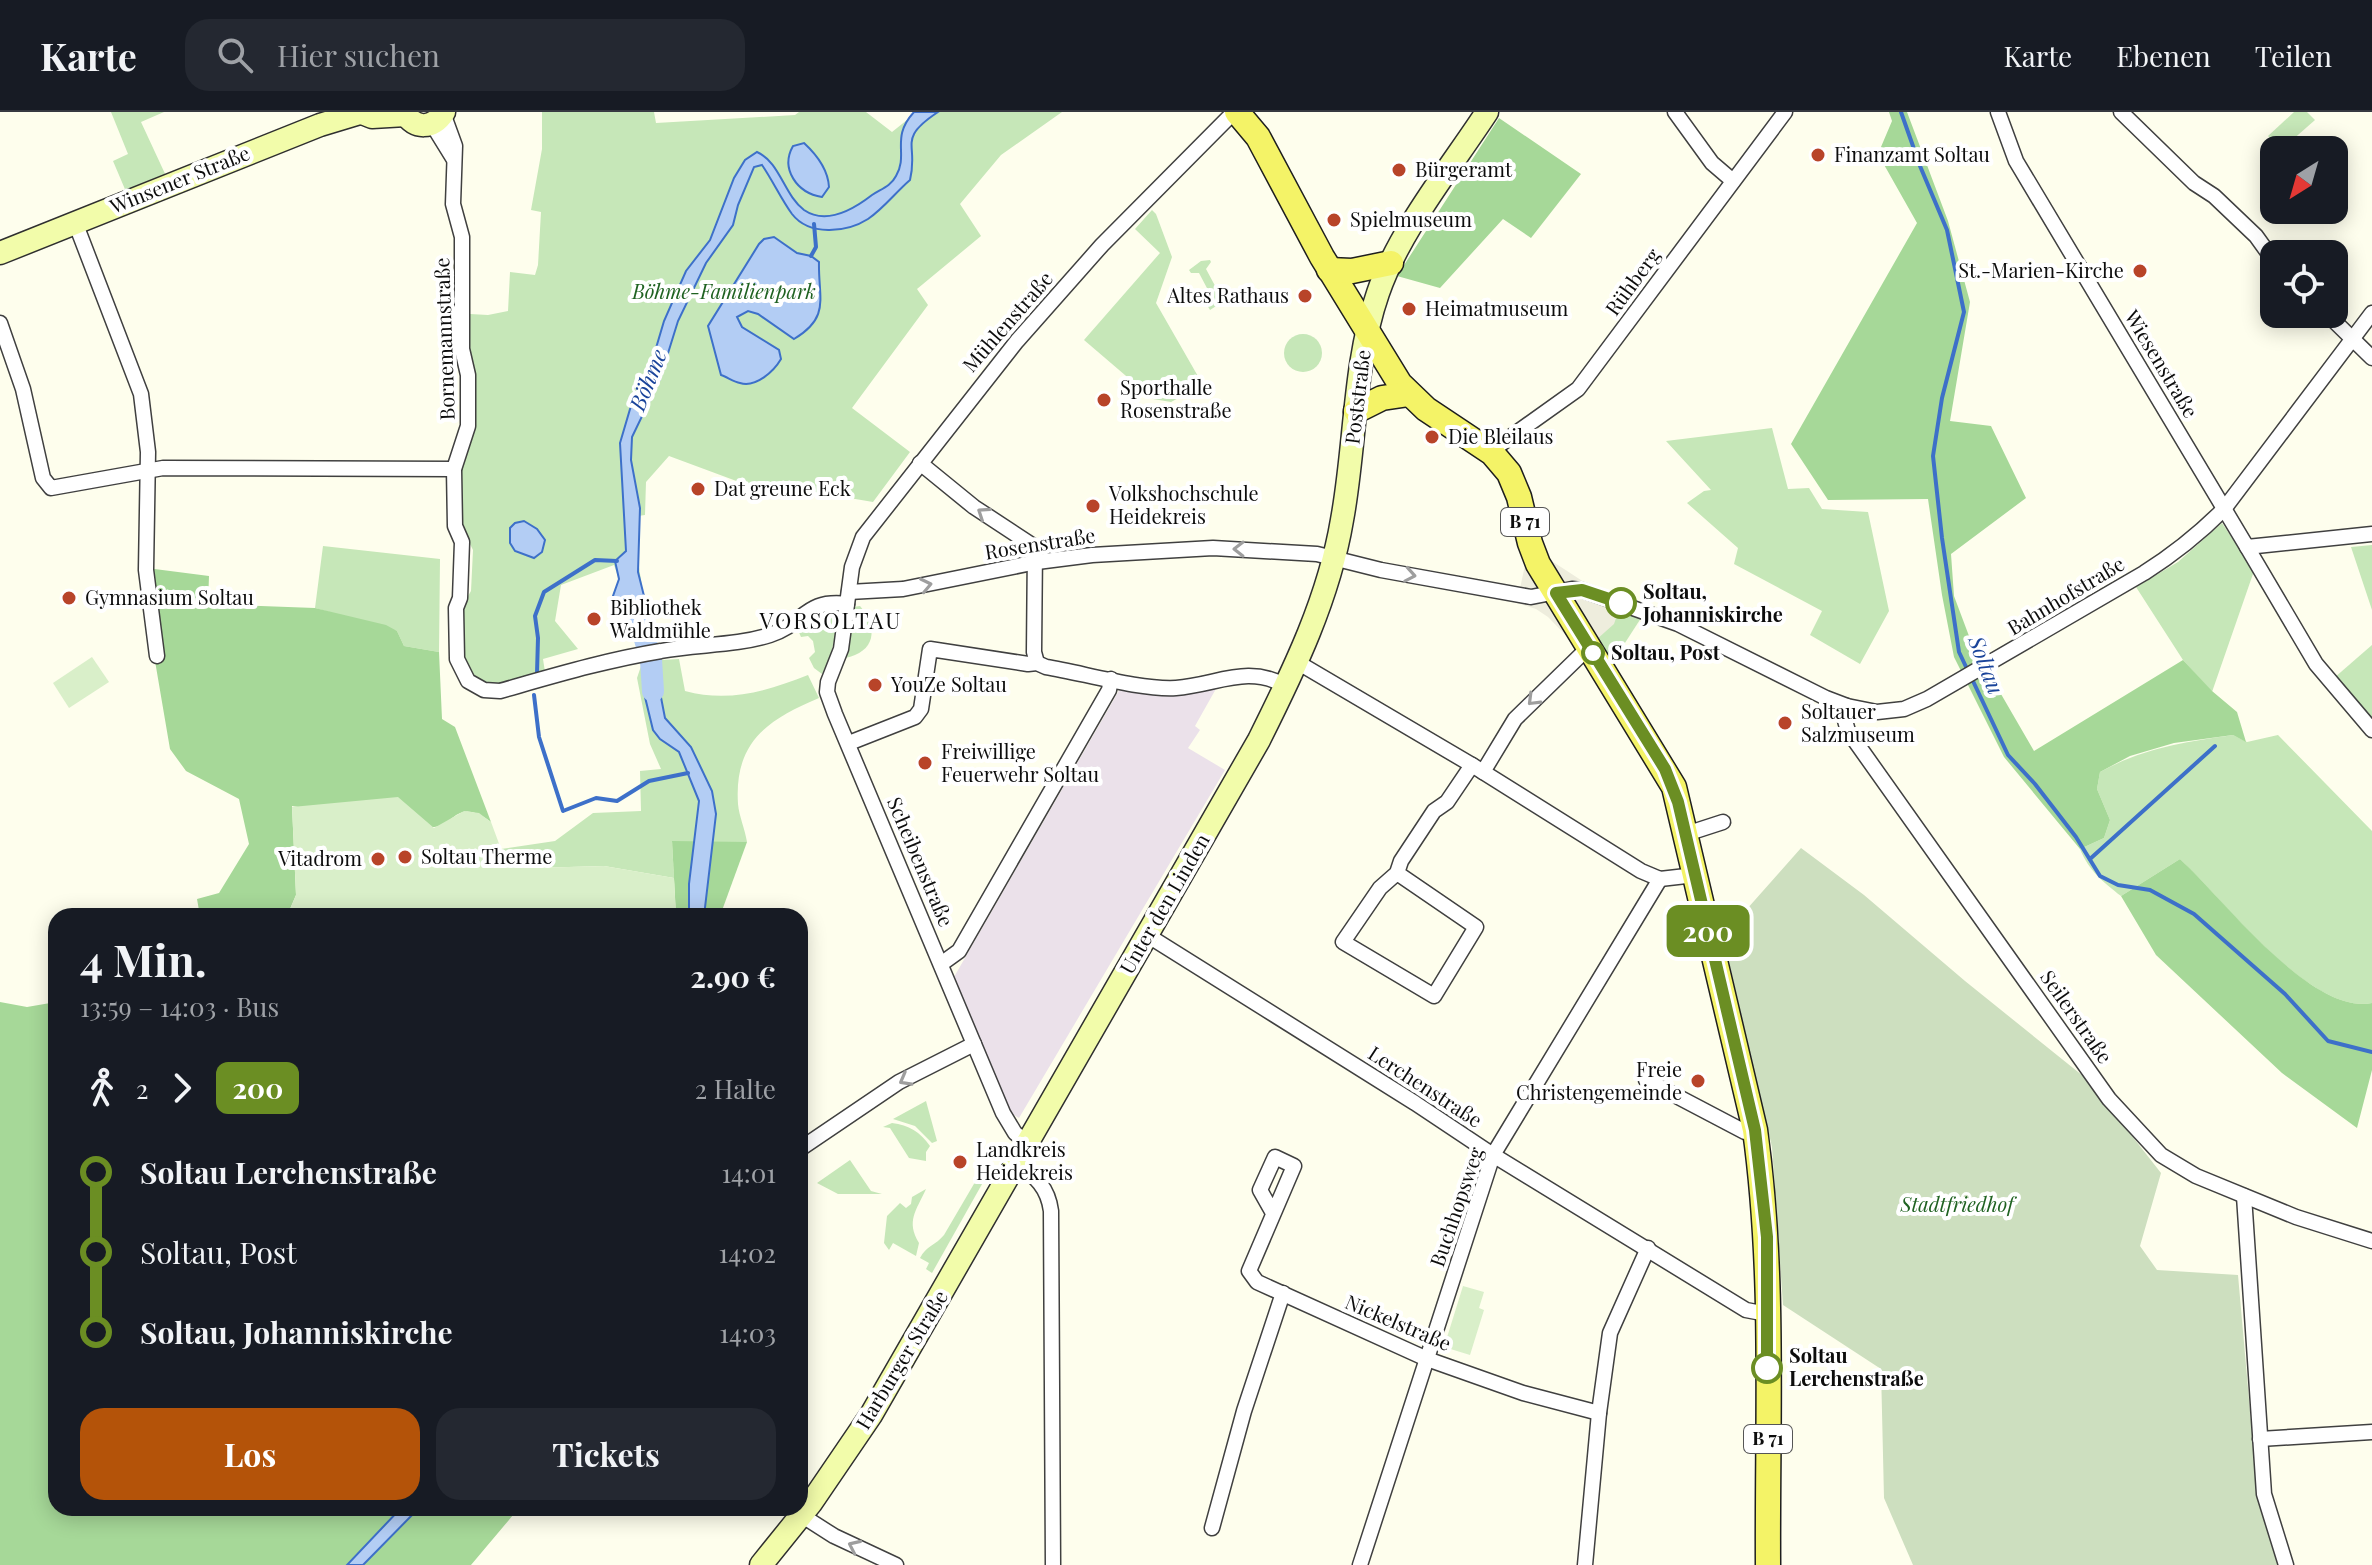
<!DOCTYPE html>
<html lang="de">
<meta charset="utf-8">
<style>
:root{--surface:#171b24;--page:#242831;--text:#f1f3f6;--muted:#9ea1a6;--line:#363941;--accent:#b45309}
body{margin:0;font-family:"Playfair Display",serif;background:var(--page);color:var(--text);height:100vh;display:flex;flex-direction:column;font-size:30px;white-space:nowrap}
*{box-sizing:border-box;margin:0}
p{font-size:26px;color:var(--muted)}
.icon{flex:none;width:44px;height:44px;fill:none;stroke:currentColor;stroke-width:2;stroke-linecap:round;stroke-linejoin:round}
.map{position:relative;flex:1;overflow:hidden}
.sheet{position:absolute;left:48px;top:796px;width:760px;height:608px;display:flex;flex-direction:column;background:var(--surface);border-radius:24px;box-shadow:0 4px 20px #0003}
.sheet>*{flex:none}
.badge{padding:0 16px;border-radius:12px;font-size:28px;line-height:52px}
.needle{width:52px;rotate:217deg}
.buttons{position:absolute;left:2260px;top:24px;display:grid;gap:16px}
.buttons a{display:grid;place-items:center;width:88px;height:88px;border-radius:16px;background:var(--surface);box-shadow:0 4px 20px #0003;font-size:40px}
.map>.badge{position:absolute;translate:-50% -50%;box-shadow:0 0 0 4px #fff}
.legs{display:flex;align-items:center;gap:12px;height:88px;padding:0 32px;font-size:26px}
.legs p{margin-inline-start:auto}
.overview{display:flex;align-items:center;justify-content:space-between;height:136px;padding:0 32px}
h1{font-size:44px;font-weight:700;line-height:60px}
.action{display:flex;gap:16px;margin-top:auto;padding:16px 32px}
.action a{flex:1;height:92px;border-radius:24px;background:var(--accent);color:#fff;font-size:32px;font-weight:700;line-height:92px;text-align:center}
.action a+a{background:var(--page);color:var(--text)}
ul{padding:0 32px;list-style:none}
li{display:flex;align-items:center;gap:28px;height:80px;font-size:30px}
li i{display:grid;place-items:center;width:12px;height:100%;margin:0 10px;background:currentColor}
li i::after{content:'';width:20px;height:20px;margin:-10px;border:6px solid;border-radius:50%;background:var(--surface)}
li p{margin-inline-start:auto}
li:first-child i{background:linear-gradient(#0000 50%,currentColor 0)}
li:last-child i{background:linear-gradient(currentColor 50%,#0000 0)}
header{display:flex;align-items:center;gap:48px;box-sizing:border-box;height:112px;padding:0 40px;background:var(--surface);border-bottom:2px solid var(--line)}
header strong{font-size:38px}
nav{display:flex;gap:44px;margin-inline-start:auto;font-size:28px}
.search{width:560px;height:72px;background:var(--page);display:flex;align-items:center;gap:20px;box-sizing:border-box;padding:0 28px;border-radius:24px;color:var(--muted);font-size:30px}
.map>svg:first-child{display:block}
.industrial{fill:#ebe1ea}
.green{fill:#c6e7b8}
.forest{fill:#a6d898}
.cemetery{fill:#cddfbf}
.pitch{fill:#d9efc9}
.plaza{fill:#eeeddd}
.water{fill:#b3cdf4;stroke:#3d70c9;stroke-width:2}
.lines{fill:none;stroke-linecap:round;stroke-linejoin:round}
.stream{stroke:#3d70c9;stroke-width:4}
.river{stroke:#b3cdf4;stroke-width:22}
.minor-casing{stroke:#404040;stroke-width:17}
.secondary-casing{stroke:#2f2f2f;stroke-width:25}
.primary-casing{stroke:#1e1e1e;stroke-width:27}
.minor{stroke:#fff;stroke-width:14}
.secondary{stroke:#f2fcaa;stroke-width:22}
.primary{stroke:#f4f367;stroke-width:24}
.oneway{stroke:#9e9e9e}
.line-1-casing{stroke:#fff;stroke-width:18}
.line-1{stroke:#6b8e23;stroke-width:12}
.poi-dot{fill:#b84429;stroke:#fff;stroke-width:3}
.stop-1-dot{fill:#fff;stroke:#6b8e23;stroke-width:4}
.labels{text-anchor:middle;stroke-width:8;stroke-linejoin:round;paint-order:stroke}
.shield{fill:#fff;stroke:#565656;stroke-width:2}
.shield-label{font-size:18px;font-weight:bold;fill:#0d0d0d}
.poi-label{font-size:20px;fill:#0d0d0d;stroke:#fff;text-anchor:start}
.street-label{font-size:20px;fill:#0d0d0d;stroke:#fff}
.park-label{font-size:20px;font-style:italic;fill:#1f6221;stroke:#fff}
.stop-label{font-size:20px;font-weight:bold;fill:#0d0d0d;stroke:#fff;text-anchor:start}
.water-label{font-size:22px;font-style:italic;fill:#1a449a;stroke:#fff}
.neighbourhood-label{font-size:22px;letter-spacing:2px;fill:#0d0d0d;stroke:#fff}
</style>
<header>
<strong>Karte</strong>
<div class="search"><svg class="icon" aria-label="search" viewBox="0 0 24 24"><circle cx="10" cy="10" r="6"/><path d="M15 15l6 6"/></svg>Hier suchen</div>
<nav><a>Karte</a><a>Ebenen</a><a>Teilen</a></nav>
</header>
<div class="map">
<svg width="2372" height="1453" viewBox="0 0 2372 1453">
<rect width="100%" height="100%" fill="#fefeed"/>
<polygon class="industrial" points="1121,575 1176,583 1217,575 1195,614 1200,618 1188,636 1225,658 1019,1006 1011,1001 954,865"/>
<g class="green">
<polygon points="111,0 164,0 141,10 167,66 127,82 113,49 128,42"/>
<path d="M 542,0 L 654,0 L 656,11 L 795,3 L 799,0 L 866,0 L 892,20 L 917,0 L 1062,0 L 1001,43 L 960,92 L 981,124 L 917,177 L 928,193 L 852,296 L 910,340 L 873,390 L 826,382 L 774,383 L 669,344 L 646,370 L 645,403 L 631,405 L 648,512 L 662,548 L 679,547 L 685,579 C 729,591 767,579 808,563 L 819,586 C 767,608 734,630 738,692 C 739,704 745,717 747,730 L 672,730 L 674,766 L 604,754 L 533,756 L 501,737 L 555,729 L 593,701 L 641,699 L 640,659 L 661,657 L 650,632 L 637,566 L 641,554 L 631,501 L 614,453 L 561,473 L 555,509 L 578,537 L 543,547 L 545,560 L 494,575 L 471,563 L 464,553 L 461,496 L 471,479 L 473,438 L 461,414 L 460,348 L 466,211 L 470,202 L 488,203 L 508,199 L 510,160 L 535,163 L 538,153 L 541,100 L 531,98 L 542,37 Z"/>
<polygon points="2294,0 2307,0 2315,8 2281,38 2268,24"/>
<polygon points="1152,98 1156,102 1172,145 1156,191 1203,273 1171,290 1153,287 1084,228 1160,141 1135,117"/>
<polygon points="1210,148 1211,150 1206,157 1220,183 1229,183 1230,185 1210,198 1203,186 1208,178 1199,161 1191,161 1189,158 1201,149"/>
<circle cx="1303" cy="241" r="19"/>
<polygon points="1772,316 1788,377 1809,376 1822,397 1868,400 1889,499 1860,552 1810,523 1822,499 1734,452 1738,436 1687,391 1704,379 1711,378 1666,329"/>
<polygon points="2222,411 2254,459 2212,580 2183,548 2136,475 2178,450"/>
<polygon points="2372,433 2372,498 2351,435"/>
<polygon points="323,434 440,447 439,540 404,534 397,519 315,496"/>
<polygon points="1583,484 1643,503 1612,551 1573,489"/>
<path d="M 860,494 C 879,517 875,540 845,546 L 853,495 Z"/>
<path d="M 831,503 L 836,508 C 836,527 831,545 822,562 L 814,556 L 809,546 L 815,540 L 813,529 L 808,524 L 801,525 L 797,516 L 820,505 Z"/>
<polygon points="2372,533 2372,609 2334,566"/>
<path d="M 2233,623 L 2247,630 L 2278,623 L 2372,719 L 2372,891 C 2310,903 2223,787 2180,747 L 2121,784 C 2103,770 2089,759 2080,737 L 2104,726 L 2110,708 L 2097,677 L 2100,660 C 2144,636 2184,630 2233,623 Z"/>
<polygon points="926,989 937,1029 932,1031 915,1014 893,1007"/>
<path d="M 892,1011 C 909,1013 920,1020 930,1034 L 926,1040 L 926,1049 L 909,1046 L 890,1016 L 883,1015 Z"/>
<polygon points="850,1048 871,1079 882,1082 838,1082 817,1071"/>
<path d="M 978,1065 L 986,1065 L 932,1161 L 926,1157 L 929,1151 L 920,1146 C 926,1134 936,1133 944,1123 Z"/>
<path d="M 926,1077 C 916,1099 906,1109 919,1131 L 916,1144 L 893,1131 L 889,1138 L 884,1131 L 887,1104 L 900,1091 L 906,1096 L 911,1092 L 912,1085 Z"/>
</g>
<g class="forest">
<polygon points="1889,0 1907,0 1948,109 1970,190 1950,309 1991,314 2026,386 1951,442 1954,484 1972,532 2034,639 2183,548 2212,579 2237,600 2246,630 2233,623 2174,631 2130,644 2100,660 2097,677 2110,708 2104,726 2080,737 2004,645 1954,545 1942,483 1928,387 1828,388 1791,332 1917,111 1878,42 1892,9"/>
<polygon points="1499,6 1581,62 1531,126 1503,107 1440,176 1397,164"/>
<path d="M 139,455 L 209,464 L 208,492 L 315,496 L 386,513 L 397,519 L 404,534 L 439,540 L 442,607 L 455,615 L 491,710 C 454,683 456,717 429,715 C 384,712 338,701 292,694 L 296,783 L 287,804 L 200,804 L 197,787 L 219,781 L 249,732 L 239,687 L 186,659 L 170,637 Z"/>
<polygon points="672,729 747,730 720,804 676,804"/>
<path d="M 2180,747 C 2223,786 2310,903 2372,891 L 2372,958 L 2357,1016 L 2282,961 L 2156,843 L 2121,784 Z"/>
<polygon points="0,890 27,895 56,890 56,1396 519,1396 471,1453 0,1453"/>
</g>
<polygon class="cemetery" points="1801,736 1864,783 1965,869 2088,968 2161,1061 2140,1134 2157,1158 2238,1163 2257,1378 2278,1453 1913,1453 1884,1386 1881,1257 1783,1193 1772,1035 1723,824"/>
<g class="pitch">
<polygon points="92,545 109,570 69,596 53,571"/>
<polygon points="398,685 434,716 464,699 479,701 491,710 501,737 533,756 604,754 674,766 676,804 287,804 296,783 292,695"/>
<polygon points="1463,1174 1484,1180 1479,1196 1484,1198 1470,1243 1444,1235"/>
</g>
<polygon class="plaza" points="1541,442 1587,472 1623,485 1614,512 1596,528 1579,537 1548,505 1536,497 1517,491 1525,453"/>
<g class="water">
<path d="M 914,0 L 938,0 C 896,28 919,31 910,68 C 896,80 883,97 868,107 C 846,121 809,124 792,102 C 781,87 773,69 762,53 L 754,55 L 738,93 L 733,113 L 706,151 L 678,209 L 660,267 L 632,325 L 631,348 L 640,396 L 638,460 L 654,524 L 637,530 C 631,513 620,500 613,484 L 619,467 L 615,449 L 626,439 L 620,331 L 633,287 L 648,263 L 664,209 L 686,159 L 710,128 L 734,66 L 745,48 L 757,40 C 780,50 784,83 804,98 C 826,113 854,97 872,83 C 881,77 891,74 896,64 C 909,42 890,26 914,0 Z"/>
<path d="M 804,31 C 817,43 828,57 829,75 L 822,85 C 797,81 780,57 793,34 Z"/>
<path d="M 774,125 L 797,141 L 811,144 L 819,150 C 818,186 831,205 794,227 L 758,202 L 748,199 L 737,205 L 742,215 L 779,238 L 781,247 C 774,259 756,276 740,271 C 734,270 727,265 721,263 L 708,214 L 759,132 L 764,127 Z"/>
<polygon points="524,409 537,417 545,428 542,440 534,446 515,439 510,431 510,416 515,411"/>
<polygon points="657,550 658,570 665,606 691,635 712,679 716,702 704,804 689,804 689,772 699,689 679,640 660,627 653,618 645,585 643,554"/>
<polygon points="401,1396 419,1396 363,1453 347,1453"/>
</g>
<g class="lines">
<g class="stream">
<polyline points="1901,0 1920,54 1947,118 1964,200 1942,286 1933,344 1942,426 1959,540 1968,559"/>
<polyline points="811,144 816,135 814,112"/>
<polyline points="537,561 538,526 535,504 544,480 595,448 617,449"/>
<polyline points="1972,567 2008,643 2035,672 2076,725 2100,764 2118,773 2150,778 2194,802 2285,882 2328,929 2372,940"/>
<polyline points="534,583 539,625 563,699 596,686 617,689 649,669 688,661"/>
<polyline points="2090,747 2215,634"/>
</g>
<polyline class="river" points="637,500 651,548 653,579"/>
<g class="minor-casing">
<g id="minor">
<polyline points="1675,0 1712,51 1733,69"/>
<polyline points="1998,0 2016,49 2247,435 2372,422"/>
<polyline points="2121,0 2194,71 2214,84 2256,124 2274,149"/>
<path d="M 443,1 L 455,34 L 453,92 L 462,125 L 462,237 L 468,263 L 468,314 L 454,357 L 455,414 L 462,430 L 460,486 L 456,496 L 457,547 L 468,569 L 484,578 L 500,579 C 553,564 606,548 661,539 C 697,532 735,534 770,523 C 806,511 804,487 847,492"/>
<polyline points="432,12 453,46"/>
<polyline points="75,110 141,282 148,340 146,458 157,544"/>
<polyline points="2327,202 2372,246"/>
<polyline points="0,211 23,277 43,366 51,376 163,356 454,357"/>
<polyline points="1492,341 1498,334 1578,277 1785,0"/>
<polyline points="920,351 974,395 1035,435 1034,540 1037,551"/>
<polyline points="2247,435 2316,552 2372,618"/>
<path d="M 849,480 L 903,477 L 1037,450 L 1092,443 L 1213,436 L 1317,442 L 1381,458 L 1531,485 L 1572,477 L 1582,478 L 1678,512 L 1826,586 L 1847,594 L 1877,600 L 1904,597 L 1927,587 L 2144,461 C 2174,442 2199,422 2224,397 L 2372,201"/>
<polyline points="1297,550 1472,653 1641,759 1660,767 1695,763"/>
<polyline points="1847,594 1844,605 1848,619 2109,987 2161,1043 2196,1064 2296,1105 2372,1129"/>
<path d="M 849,631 L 915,605 L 921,597 L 930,537 L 1028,552 L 1037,551 L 1046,555 C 1083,561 1140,578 1176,576 C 1217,573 1247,552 1286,574"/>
<polyline points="1483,660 1515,607 1589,535"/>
<polyline points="1686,722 1723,710"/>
<polyline points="1397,761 1476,815 1434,884 1343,830 1380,776 1397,761 1401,749 1434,699 1447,690 1472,653"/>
<polyline points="1147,823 1415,991 1493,1043 1746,1198 1767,1202"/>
<polyline points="941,852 959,839 1109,578 1111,567"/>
<polyline points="1646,968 1745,1020 1755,1018"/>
<polyline points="1028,1031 1015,1021 1003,1001 835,602 827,580 828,570 841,537 852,455 863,425 1017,229 1102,133 1234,0"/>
<polyline points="800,1037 899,970 974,932"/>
<path d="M 1016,1052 C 1036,1064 1048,1076 1051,1099 L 1053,1453"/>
<polyline points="2244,1084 2264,1382 2286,1453"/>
<polyline points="1273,1101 1260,1078 1275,1045 1294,1054 1249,1159 1257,1170 1427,1247 1523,1281 1599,1301"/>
<polyline points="2260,1327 2372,1320"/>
<polyline points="801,1403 834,1424 896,1453"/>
<polyline points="1212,1416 1244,1299 1283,1181"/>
<polyline points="1360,1453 1493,1043 1660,767"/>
<polyline points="1585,1453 1599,1301 1610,1221 1648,1136"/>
</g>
</g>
<g class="secondary-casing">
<g id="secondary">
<path d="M 404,0 C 415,18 433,17 444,0"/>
<polyline points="362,1 372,5 406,3"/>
<polyline points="0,141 320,13 363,0"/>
<path d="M 761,1453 L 811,1391 L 871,1303 L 1259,628 C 1294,558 1329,486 1342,408 C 1356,333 1353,253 1378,181 C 1399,119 1451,55 1487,0"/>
</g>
</g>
<g class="primary-casing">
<g id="primary">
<path d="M 1237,0 L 1258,25 L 1322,145 L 1400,272 L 1426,297 L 1492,341 L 1509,361 L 1519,385 L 1530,431 L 1538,452 L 1674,675 L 1755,1018 C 1775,1162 1767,1308 1768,1453"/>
<polyline points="1329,158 1352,159 1391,151"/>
<polyline points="1356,299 1382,286 1409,282"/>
</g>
</g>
<use href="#minor" class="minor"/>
<use href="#secondary" class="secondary"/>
<use href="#primary" class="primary"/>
</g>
<defs><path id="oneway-chevron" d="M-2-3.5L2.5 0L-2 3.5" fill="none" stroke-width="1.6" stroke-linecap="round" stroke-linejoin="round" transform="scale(2)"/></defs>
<g class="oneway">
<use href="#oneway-chevron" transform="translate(983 401) rotate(-146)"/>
<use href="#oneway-chevron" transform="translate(1239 437) rotate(-179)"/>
<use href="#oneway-chevron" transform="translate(1410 463) rotate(10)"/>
<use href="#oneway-chevron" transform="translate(926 473) rotate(-12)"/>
<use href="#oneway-chevron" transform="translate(1533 588) rotate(135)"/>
<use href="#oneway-chevron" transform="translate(905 968) rotate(151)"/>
<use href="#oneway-chevron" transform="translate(854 1434) rotate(-155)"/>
</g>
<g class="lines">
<g class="line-1-casing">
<polyline id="line-1" points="1621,491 1582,478 1556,481 1665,657 1678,690 1755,1018 1767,1125 1767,1256"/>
</g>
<use href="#line-1" class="line-1"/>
</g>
<g class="poi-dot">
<circle cx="1818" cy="43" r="8"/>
<circle cx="1399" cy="58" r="8"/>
<circle cx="1334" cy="108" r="8"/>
<circle cx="2140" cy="159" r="8"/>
<circle cx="1305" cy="184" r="8"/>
<circle cx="1409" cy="197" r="8"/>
<circle cx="1104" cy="288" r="8"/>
<circle cx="1432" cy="325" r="8"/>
<circle cx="698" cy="377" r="8"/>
<circle cx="1093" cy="394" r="8"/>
<circle cx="69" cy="486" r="8"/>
<circle cx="594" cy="507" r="8"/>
<circle cx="875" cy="573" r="8"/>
<circle cx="1785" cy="611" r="8"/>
<circle cx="925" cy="651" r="8"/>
<circle cx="405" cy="745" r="8"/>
<circle cx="378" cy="747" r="8"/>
<circle cx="1698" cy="969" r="8"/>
<circle cx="960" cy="1050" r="8"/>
</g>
<g class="stop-1-dot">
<circle cx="1621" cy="491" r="14"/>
<circle cx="1593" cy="541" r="10"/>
<circle cx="1767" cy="1256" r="14"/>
</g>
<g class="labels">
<g class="shield">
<rect x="1501" y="396" width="48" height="28" rx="6"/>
<rect x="1744" y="1313" width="48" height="28" rx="6"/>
</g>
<g class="shield-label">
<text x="1525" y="416">B 71</text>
<text x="1768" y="1333">B 71</text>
</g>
<g class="poi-label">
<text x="1834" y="50">Finanzamt Soltau</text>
<text x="1415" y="65">Bürgeramt</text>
<text x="1350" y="115">Spielmuseum</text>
<text x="2124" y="166" text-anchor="end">St.-Marien-Kirche</text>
<text x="1289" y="191" text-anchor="end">Altes Rathaus</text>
<text x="1425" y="204">Heimatmuseum</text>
<text x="1120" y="283">Sporthalle<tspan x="1120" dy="23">Rosenstraße</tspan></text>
<text x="1448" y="332">Die Bleilaus</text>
<text x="714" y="384">Dat greune Eck</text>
<text x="1109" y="389">Volkshochschule<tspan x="1109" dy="23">Heidekreis</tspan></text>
<text x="85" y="493">Gymnasium Soltau</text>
<text x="610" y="503">Bibliothek<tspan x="610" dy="23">Waldmühle</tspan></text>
<text x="891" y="580">YouZe Soltau</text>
<text x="1801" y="607">Soltauer<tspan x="1801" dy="23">Salzmuseum</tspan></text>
<text x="941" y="647">Freiwillige<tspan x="941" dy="23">Feuerwehr Soltau</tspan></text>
<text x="421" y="752">Soltau Therme</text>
<text x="362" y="754" text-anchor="end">Vitadrom</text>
<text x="1682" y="965" text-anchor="end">Freie<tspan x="1682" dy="23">Christengemeinde</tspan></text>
<text x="976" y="1045">Landkreis<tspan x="976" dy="23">Heidekreis</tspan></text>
</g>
<g class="street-label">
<text transform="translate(180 68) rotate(-22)" y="7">Winsener Straße</text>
<text transform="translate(1633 170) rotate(-54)" y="7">Rühberg</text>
<text transform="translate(1008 210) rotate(-49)" y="7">Mühlenstraße</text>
<text transform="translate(445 227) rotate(-92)" y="7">Bornemannstraße</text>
<text transform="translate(2161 252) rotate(59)" y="7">Wiesenstraße</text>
<text transform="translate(1358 285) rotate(-83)" y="7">Poststraße</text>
<text transform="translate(1040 432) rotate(-9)" y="7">Rosenstraße</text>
<text transform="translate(2066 484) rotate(-31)" y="7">Bahnhofstraße</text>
<text transform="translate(920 750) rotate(67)" y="7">Scheibenstraße</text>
<text transform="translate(1165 792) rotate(-60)" y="7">Unter den Linden</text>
<text transform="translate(2076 905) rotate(55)" y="7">Seilerstraße</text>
<text transform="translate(1425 975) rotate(33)" y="7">Lerchenstraße</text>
<text transform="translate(1457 1095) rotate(-71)" y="7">Buchhopsweg</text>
<text transform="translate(1398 1211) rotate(23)" y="7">Nickelstraße</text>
<text transform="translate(902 1248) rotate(-59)" y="7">Harburger Straße</text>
</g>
<g class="park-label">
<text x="724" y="187">Böhme-Familienpark</text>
<text x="1957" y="1100">Stadtfriedhof</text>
</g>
<g class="stop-label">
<text x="1643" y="487">Soltau,<tspan x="1643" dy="23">Johanniskirche</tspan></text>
<text x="1611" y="548">Soltau, Post</text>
<text x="1789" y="1251">Soltau<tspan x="1789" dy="23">Lerchenstraße</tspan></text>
</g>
<g class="water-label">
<text transform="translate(648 268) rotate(-68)" y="8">Böhme</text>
<text transform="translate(1986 553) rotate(69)" y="8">Soltau</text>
</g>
<g class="neighbourhood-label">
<text x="831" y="517">VORSOLTAU</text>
</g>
</g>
</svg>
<div class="buttons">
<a><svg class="needle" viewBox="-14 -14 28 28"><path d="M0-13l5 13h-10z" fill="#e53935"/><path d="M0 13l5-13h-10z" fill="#9ea1a6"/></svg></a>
<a><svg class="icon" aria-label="locate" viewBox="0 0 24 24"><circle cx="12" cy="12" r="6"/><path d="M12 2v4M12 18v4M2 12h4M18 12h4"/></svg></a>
</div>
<b class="badge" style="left:1708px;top:819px;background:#6b8e23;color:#fff">200</b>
<section class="sheet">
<div class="overview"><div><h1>4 Min.</h1><p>13:59 – 14:03 · Bus</p></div><b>2.90 €</b></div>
<div class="legs"><svg class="icon" aria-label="walk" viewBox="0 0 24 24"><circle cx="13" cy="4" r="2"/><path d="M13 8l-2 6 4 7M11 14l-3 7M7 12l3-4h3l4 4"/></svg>2<svg class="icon" aria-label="forward" viewBox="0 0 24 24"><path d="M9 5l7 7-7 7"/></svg><b class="badge" style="background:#6b8e23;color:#fff">200</b><p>2 Halte</p></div>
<ul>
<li><i style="color:#6b8e23"></i><b>Soltau Lerchenstraße</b><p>14:01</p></li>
<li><i style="color:#6b8e23"></i><span>Soltau, Post</span><p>14:02</p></li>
<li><i style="color:#6b8e23"></i><b>Soltau, Johanniskirche</b><p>14:03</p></li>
</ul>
<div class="action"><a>Los</a><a>Tickets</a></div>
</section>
</div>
